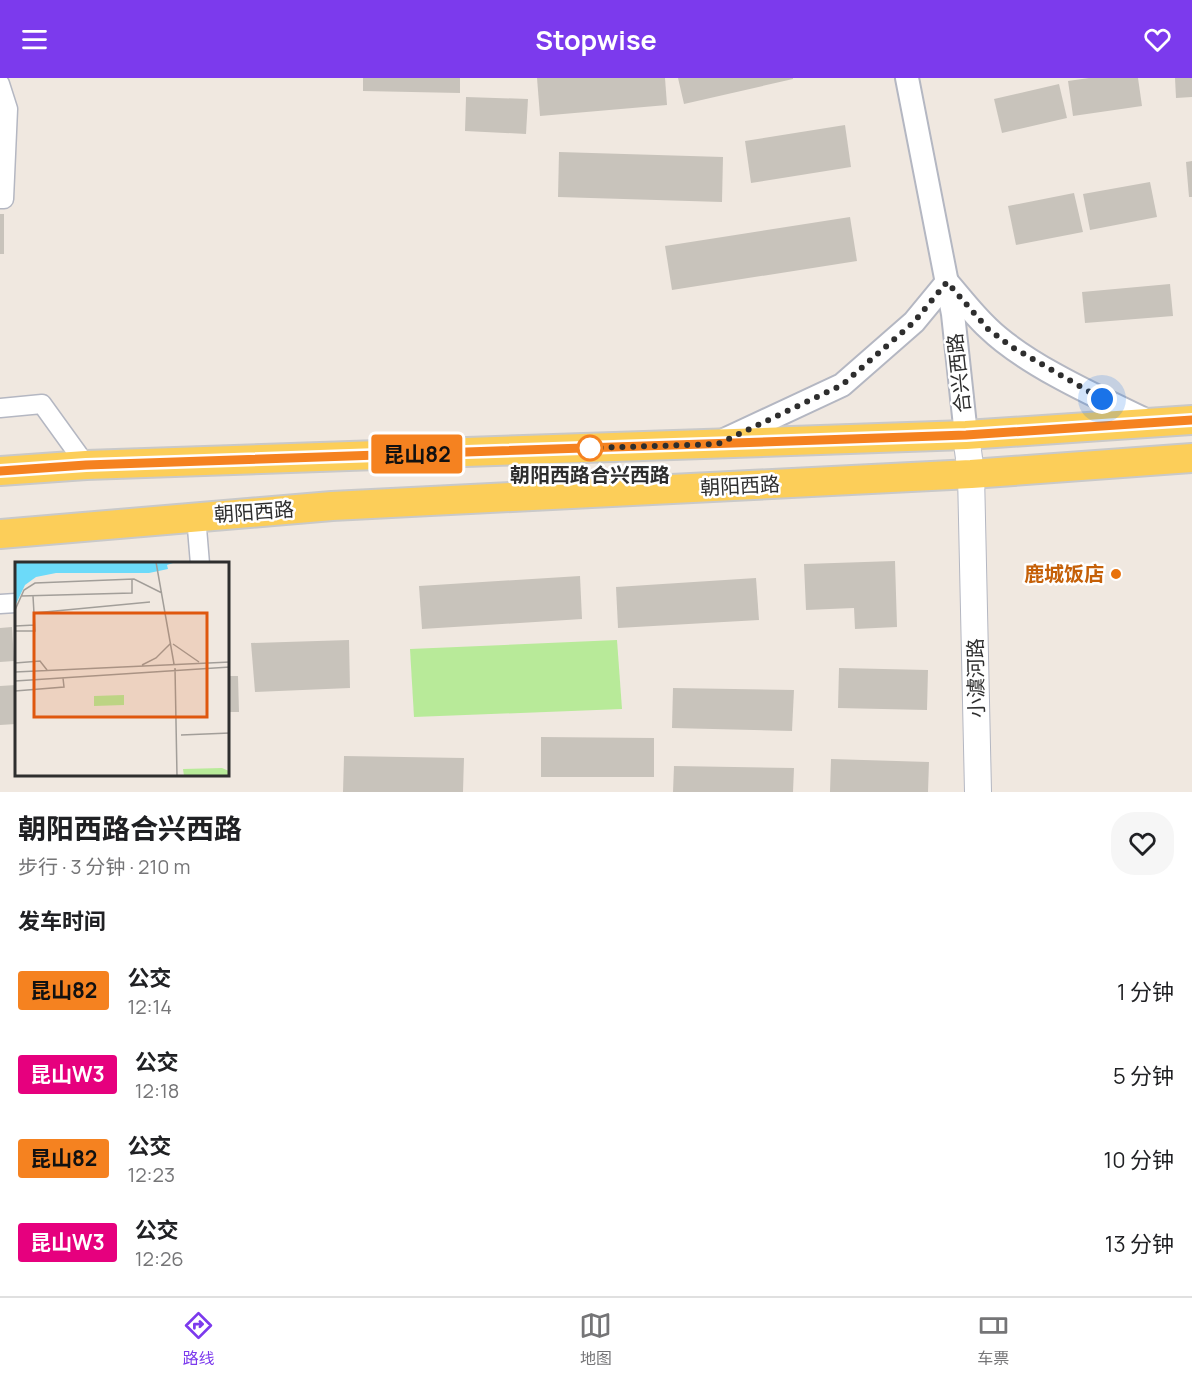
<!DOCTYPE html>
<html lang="zh">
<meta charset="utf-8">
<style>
:root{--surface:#fff;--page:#f6f6f6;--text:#202124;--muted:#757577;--line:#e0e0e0;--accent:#7c3aed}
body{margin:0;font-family:Manrope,"Noto Sans SC",sans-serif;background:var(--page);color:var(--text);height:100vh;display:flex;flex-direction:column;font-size:22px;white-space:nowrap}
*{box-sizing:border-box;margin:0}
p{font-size:20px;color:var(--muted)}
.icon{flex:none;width:33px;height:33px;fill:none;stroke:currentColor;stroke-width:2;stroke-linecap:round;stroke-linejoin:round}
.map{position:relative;height:714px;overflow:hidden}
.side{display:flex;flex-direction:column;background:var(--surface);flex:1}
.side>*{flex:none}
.badge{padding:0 12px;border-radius:4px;font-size:21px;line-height:39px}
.you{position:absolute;width:30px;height:30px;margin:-15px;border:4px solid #fff;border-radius:50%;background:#1a73e8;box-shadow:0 0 0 9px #1a73e833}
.map>.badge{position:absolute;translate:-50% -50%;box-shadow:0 0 0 3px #fff}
h2{padding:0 18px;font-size:22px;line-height:54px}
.round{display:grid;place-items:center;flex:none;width:63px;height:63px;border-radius:24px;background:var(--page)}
.summary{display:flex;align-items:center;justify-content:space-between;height:102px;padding:0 18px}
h1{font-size:28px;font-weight:700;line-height:45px}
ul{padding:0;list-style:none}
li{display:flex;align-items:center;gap:18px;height:84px;padding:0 18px}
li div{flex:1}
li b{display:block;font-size:22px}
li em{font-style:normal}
li .badge{min-width:66px;font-weight:700;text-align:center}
header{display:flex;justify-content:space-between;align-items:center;height:78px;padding:0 18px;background:var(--accent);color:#fff;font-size:27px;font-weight:700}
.dock{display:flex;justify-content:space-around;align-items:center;height:84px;border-top:2px solid var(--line);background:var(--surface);font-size:16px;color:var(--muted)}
.dock a{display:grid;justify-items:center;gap:3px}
.dock .on{color:var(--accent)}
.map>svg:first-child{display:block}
.green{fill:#b8ea99}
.building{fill:#c8c3bb}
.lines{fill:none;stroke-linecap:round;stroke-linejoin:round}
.minor-casing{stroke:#b4b7c2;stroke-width:21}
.tertiary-casing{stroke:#b4b7c2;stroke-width:26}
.secondary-casing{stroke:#b4b7c2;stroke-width:28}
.primary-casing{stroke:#c9c9c9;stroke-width:32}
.minor{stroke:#fff;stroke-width:18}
.tertiary{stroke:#fff;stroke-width:22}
.secondary{stroke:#fff;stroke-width:26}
.primary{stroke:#fcce59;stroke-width:28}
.line-casing{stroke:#fff;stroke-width:14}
.line{stroke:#f58220;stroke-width:9}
.walk{stroke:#2e2e2e;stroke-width:6;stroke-dasharray:0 10.8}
.stop-dot{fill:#fff;stroke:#f58220;stroke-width:3}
.food-dot{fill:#e8710a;stroke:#fff;stroke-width:2}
.labels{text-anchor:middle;stroke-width:5;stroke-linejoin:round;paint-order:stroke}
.street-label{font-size:20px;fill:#2e2e2e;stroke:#fff}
.stop-label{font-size:20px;font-weight:bold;fill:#2e2e2e;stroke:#fff}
.food-label{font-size:20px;font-weight:bold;fill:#c56008;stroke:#fff;text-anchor:end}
.inset-road{fill:none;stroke:#a29e99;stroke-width:1.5}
.view{fill:#df570e;fill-opacity:0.15;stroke:#df570e;stroke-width:3}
.inset-edge{fill:none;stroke:#2e2e2e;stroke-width:3}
</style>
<header><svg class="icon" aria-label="menu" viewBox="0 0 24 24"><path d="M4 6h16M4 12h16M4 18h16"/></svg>Stopwise<svg class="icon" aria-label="heart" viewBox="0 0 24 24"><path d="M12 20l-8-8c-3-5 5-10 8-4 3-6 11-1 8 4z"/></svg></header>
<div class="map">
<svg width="1192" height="714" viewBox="0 0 1192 714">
<rect width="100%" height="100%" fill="#f0e8e0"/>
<polygon class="green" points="617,562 622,631 414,639 410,571"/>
<g class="building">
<polygon points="363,0 460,0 460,15 363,13"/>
<polygon points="537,0 665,0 667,27 540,38"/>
<polygon points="678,0 793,0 793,1 684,26"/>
<polygon points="1089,0 1138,0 1142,28 1073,38 1068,3"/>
<polygon points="1175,0 1192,0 1192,19 1176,20"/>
<polygon points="1059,6 1067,40 1002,55 994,21"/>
<polygon points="466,19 528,21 526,56 465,53"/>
<polygon points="845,47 851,89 751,105 745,63"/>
<polygon points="559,74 723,79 722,124 558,119"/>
<polygon points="1192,83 1192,119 1189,119 1186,84"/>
<polygon points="1150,104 1157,139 1090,152 1083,116"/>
<polygon points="1074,115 1083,154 1016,167 1008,128"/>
<rect x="0" y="136" width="4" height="40"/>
<polygon points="850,139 857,183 672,212 665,168"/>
<polygon points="1170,206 1173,238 1085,245 1082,214"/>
<polygon points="895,483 897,549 855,551 854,530 806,532 804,486"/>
<polygon points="580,498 582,541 422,551 419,508"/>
<polygon points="756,500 759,542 618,550 616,509"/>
<polygon points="12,549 14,583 0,584 0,550"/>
<polygon points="349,562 350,610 255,614 251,565"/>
<polygon points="839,590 928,592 927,632 838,630"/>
<polygon points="228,598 238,598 239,634 228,634"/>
<polygon points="16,607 16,646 0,647 0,608"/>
<polygon points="673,610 794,612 792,653 672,650"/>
<polygon points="541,659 654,660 654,699 541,699"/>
<polygon points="344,678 464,680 463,714 343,714"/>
<polygon points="831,681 929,684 928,714 830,714"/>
<polygon points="674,688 794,690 793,714 673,714"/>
</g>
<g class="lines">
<g class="minor-casing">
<g id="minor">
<polyline points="0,6 8,31 4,121 0,121"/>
<polyline points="0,330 42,326 86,387"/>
<polyline points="196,438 200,486"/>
<polyline points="0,526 16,525"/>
</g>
</g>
<g class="tertiary-casing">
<g id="tertiary">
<polyline points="907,0 953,236 966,357"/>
<path d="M 948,205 C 961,220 973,236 988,250 C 1027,288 1102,321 1152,345"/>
<polyline points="722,363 842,307 914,244 947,204"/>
</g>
</g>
<g class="secondary-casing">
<polyline id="secondary" points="966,357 971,396 978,714"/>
</g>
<g class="primary-casing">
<g id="primary">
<polyline points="0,393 86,387 966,357 1192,342"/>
<polyline points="0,456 332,428 971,396 1192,380"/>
</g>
</g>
<use href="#minor" class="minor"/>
<use href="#tertiary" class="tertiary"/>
<use href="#secondary" class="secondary"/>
<use href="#primary" class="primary"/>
</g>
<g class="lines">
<g class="line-casing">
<polyline id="line" points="0,393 86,387 966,357 1192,342"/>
</g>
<use href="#line" class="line"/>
<polyline class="walk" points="590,370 718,366 842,307 914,244 947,204 988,251 1012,269 1102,321"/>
</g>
<circle class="stop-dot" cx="590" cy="370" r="12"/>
<circle class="food-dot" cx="1116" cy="496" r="6"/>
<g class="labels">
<g class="street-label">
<text transform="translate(959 295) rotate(-96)" y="7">合兴西路</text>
<text transform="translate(740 408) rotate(-3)" y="7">朝阳西路</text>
<text transform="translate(254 434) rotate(-4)" y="7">朝阳西路</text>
<text transform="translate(976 600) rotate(-91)" y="7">小澞河路</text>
</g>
<g class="stop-label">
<text x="590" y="404">朝阳西路合兴西路</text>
</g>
<g class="food-label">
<text x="1104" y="503">鹿城饭店</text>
</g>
</g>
<g transform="translate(15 484)">
<rect width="214" height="214" fill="#f0e8e0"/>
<path d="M 109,133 L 109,143 L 79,144 L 79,134 ZM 207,206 L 214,209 L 214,214 L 169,214 L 168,207 Z" fill="#b8ea99"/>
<path d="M 0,0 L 161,0 L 152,3 L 153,7 L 134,11 L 41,11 L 21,15 L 10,23 L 0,44 Z" fill="#6cdaf9"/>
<path class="inset-road" d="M 141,0 L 159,102M 6,34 L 117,31 L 117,18M 0,48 L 9,28 L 20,21 L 119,17 L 147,31M 19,51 L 135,40M 0,64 L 20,63M 0,69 L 20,69 L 18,34M 158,82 L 184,100M 0,101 L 25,99 L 32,108M 127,103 L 141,96 L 156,81M 160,106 L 162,214M 0,110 L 215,100M 0,119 L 215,105M 0,129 L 49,125 L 48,116M 166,173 L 215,171"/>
<path class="view" d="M 19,51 L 192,51 L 192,155 L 19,155 Z"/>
<rect width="214" height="214" class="inset-edge"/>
</g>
</svg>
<div class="you" style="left:1102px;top:321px"></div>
<b class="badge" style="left:417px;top:376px;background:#f58220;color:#111">昆山82</b>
</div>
<section class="side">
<div class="summary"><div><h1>朝阳西路合兴西路</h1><p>步行 · 3 分钟 · 210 m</p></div><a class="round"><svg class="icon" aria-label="heart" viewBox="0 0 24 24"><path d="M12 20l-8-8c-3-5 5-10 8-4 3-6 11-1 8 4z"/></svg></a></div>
<h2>发车时间</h2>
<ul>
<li><span class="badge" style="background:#f58220;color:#111">昆山82</span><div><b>公交</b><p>12:14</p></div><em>1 分钟</em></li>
<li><span class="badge" style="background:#e6007e;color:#fff">昆山W3</span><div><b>公交</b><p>12:18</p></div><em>5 分钟</em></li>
<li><span class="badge" style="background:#f58220;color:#111">昆山82</span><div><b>公交</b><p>12:23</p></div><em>10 分钟</em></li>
<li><span class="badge" style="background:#e6007e;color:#fff">昆山W3</span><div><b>公交</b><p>12:26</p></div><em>13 分钟</em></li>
</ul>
</section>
<nav class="dock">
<a class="on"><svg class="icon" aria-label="directions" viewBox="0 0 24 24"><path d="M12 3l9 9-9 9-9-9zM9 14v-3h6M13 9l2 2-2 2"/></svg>路线</a>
<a><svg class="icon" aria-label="map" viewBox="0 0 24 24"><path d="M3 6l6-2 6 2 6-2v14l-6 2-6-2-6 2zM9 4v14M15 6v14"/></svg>地图</a>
<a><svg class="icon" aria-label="tickets" viewBox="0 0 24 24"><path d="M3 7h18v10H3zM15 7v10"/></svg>车票</a>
</nav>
